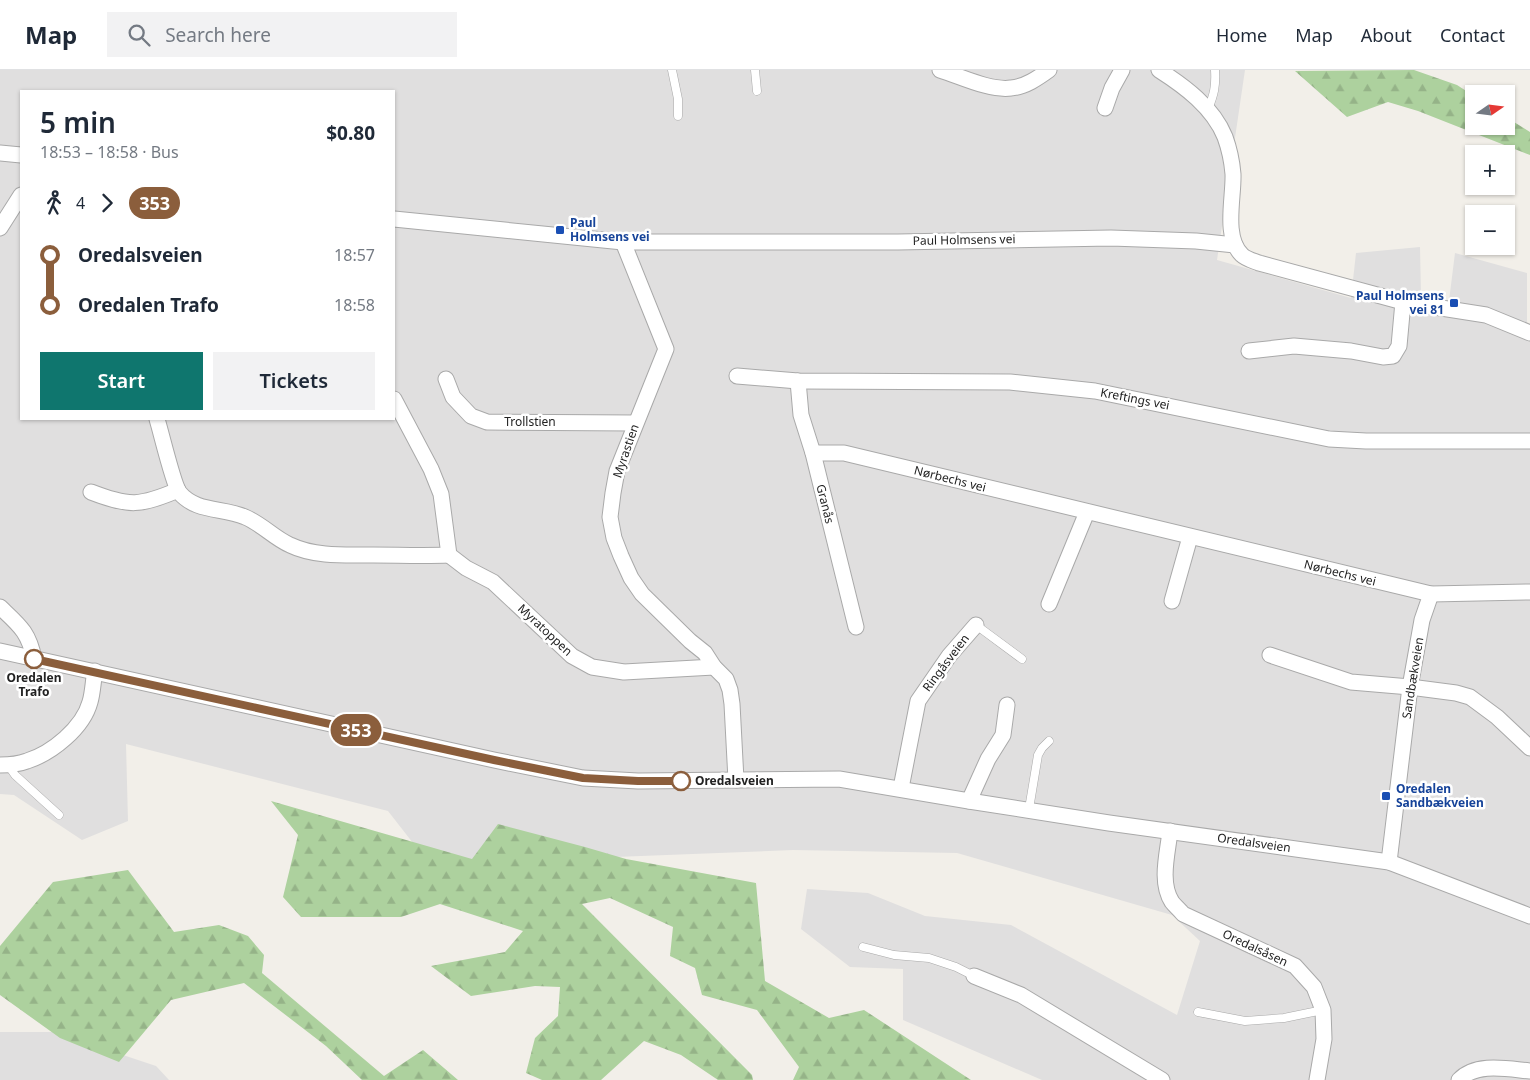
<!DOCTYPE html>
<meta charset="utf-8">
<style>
:root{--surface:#fff;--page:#f2f2f3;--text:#1f2937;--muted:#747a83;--line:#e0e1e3;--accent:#0f766e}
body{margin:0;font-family:"Noto Sans",sans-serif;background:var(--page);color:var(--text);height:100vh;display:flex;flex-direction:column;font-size:19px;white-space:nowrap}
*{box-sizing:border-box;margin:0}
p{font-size:16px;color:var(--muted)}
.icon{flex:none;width:28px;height:28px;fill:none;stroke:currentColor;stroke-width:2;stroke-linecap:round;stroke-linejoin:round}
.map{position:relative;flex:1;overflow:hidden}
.sheet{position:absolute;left:20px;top:20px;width:375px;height:330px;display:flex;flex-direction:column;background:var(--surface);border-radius:0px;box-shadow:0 1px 4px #0004}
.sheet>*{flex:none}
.badge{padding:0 10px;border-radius:16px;font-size:18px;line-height:32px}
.needle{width:32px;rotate:76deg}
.controls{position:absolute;left:1465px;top:15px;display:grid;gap:10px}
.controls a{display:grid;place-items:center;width:50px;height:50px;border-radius:0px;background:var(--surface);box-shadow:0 1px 4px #0004;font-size:25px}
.map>.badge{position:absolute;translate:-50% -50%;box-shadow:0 0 0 2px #fff}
.legs{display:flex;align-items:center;gap:8px;height:55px;padding:0 20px;font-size:16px}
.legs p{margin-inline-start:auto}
.head{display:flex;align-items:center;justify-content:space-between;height:85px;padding:0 20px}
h1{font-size:28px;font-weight:600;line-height:38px}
.cta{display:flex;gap:10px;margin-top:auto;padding:10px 20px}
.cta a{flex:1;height:58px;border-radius:0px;background:var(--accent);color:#fff;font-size:20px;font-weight:600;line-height:58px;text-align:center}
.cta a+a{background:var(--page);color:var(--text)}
ul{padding:0 20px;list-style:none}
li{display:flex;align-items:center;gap:18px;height:50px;font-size:19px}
li i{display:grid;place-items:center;width:8px;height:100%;margin:0 6px;background:currentColor}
li i::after{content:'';width:12px;height:12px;margin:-6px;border:4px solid;border-radius:50%;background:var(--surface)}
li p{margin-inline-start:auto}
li:first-child i{background:linear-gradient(#0000 50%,currentColor 0)}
li:last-child i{background:linear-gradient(currentColor 50%,#0000 0)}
header{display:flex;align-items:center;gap:30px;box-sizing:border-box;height:70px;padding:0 25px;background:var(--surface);border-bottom:1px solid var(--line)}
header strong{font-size:24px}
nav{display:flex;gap:28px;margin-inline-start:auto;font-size:18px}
.search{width:350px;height:45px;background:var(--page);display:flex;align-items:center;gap:12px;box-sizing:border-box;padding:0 18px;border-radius:0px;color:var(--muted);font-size:19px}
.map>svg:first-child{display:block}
.residential{fill:#e0dfdf;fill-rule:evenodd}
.forest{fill:url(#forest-firs)}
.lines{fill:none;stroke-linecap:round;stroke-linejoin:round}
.lane-casing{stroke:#a9a9a9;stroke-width:9}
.street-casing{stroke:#a9a9a9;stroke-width:17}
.lane{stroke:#fff;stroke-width:8}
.street{stroke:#fff;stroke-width:15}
.line-1-casing{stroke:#fff;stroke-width:11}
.line-1{stroke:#8b5e3c;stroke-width:8}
.transit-dot{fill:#1a4fb4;stroke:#fff;stroke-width:2}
.stop-1-dot{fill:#fff;stroke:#8b5e3c;stroke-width:2.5}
.labels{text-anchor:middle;stroke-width:5;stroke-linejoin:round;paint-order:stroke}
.transit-label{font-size:12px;font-weight:bold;fill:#164399;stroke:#fff;text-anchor:start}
.street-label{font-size:12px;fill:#222;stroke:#fff}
.stop-label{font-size:12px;font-weight:bold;fill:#222;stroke:#fff}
</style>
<header>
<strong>Map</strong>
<div class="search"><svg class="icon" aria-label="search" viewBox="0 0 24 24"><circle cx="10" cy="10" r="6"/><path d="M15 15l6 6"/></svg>Search here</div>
<nav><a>Home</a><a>Map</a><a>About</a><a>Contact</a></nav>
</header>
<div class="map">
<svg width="1530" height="1010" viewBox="0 0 1530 1010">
<defs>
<pattern id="forest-firs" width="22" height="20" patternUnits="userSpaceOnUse" patternTransform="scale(1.25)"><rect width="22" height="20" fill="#add19e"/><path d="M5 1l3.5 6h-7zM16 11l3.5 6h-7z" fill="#95b388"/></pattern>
</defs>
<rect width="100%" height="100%" fill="#f2efe9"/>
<g class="residential">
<path d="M 0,0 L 1245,0 L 1217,190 L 1351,228 L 1356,183 L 1420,177 L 1421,225 L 1449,231 L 1455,183 L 1527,203 L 1527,264 L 1530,266 L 1530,1010 L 1042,1010 L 903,950 L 903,899 L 850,897 L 801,859 L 807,819 L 868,823 L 925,846 L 1011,855 L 1177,945 L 1200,871 L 1172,845 L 957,783 L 793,780 L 615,787 L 473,794 L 427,791 L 388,741 L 126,674 L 128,751 L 82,770 L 14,725 L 0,724 ZM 21,21 L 394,21 L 394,349 L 21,349 Z"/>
<polygon points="0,962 54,962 156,996 169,1010 0,1010"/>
</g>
<g class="forest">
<polygon points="1414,0 1457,15 1474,26 1474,56 1506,56 1506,47 1530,62 1530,85 1418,41 1388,32 1347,47 1295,1"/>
<polygon points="271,731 472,789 498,754 585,777 626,789 756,813 765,911 829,948 864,940 971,1010 793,1010 799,997 757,940 702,925 695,898 670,886 673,857 610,828 582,834 752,1005 753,1010 718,1010 681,985 644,971 601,1010 542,1010 526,1003 535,968 558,946 560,917 535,916 471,926 431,896 505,882 523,861 440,834 401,847 301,847 283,827 298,765"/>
<polygon points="128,800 174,862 219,855 248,866 264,885 262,903 384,1006 423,980 458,1010 362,1010 326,976 244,913 171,930 119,992 60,968 0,925 0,876 53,812"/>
</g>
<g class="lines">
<g class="lane-casing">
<g id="lane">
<polyline points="672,0 678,29 678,46"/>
<polyline points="755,0 757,21"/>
<path d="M 1208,39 C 1214,25 1216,16 1215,0"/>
<polyline points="976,555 1022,589"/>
<polyline points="8,695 15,705 59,745"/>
<polyline points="1029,739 1038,685 1042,678 1049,671"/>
<polyline points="863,877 894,885 929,888 956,897 974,906"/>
<polyline points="1198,942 1245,951 1284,948 1323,940"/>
</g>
</g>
<g class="street-casing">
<g id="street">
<path d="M 940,0 C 960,6 990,21 1011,18 C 1025,17 1038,8 1049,0"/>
<path d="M 1159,0 C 1184,16 1213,37 1225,67 C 1229,78 1232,92 1233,104 C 1234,127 1223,167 1242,185 C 1246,189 1254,191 1259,193 L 1403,232 L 1486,245 L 1530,263"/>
<polyline points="1105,38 1112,18 1122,0"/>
<polyline points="0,83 21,85"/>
<polyline points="394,149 623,172 898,172 1111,168 1196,171 1235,175"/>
<polyline points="0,158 21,125"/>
<polyline points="623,172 666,279 617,401 613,423 610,447 614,468 621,486 631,508 642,524 690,571 705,583 714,597 726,609 730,620 732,634 736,710"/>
<polyline points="1249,281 1294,276 1351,281 1383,287 1393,286 1399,276 1403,232"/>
<polyline points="737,306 798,311 1010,312 1095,321 1329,369 1366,371 1530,371"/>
<polyline points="446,309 453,327 471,346 487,352 635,353"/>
<polyline points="798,311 801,345 813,383 856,557"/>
<polyline points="394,329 431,399 441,424 449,485 466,498 493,512 572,586 592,597 624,602 714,597"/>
<path d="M 157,349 C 161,362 173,413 179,422 C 196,443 223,437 245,447 C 262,454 274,468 290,475 C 315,487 345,485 373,485 C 398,485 423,486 449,485"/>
<polyline points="813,383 844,383 1431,524 1530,522"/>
<path d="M 91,422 C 129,437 141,436 178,420"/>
<polyline points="1172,531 1190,467"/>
<polyline points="1049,534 1087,442"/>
<path d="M 0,537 C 19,555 29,562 34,589"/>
<polyline points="0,581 494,690 583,708 638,711 839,709 969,731 1109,753 1389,792 1530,846"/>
<polyline points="1270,585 1351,612 1410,617 1456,623 1470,627 1497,647 1530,678"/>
<path d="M 0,695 C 9,695 19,694 27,691 C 52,683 83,658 90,632 C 93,622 93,611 95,601"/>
<polyline points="901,718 918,631 949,586 976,555"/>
<polyline points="969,731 988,689 1003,665 1007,635"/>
<path d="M 1170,761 C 1168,782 1159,812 1172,832 C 1175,836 1180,840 1183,844 L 1295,896 L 1314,917 L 1323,940 L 1324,969 L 1317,1010"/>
<polyline points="1389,792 1410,617 1422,550 1431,524"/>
<polyline points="974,906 1021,925 1162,1010"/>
<path d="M 1459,1010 C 1476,992 1508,999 1530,1001"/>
</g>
</g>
<use href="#lane" class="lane"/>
<use href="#street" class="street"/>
</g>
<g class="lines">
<g class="line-1-casing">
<polyline id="line-1" points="34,589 494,690 583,708 638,711 681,711"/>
</g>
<use href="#line-1" class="line-1"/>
</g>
<g class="transit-dot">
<rect x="555" y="155" width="10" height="10" rx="2.5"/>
<rect x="1449" y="228" width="10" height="10" rx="2.5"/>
<rect x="1381" y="721" width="10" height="10" rx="2.5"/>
</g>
<g class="stop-1-dot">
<circle cx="34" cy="589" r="9"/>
<circle cx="681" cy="711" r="9"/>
</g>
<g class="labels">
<g class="transit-label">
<text x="570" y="157">Paul<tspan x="570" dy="14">Holmsens vei</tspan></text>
<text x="1444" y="230" text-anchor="end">Paul Holmsens<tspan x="1444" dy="14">vei 81</tspan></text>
<text x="1396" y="723">Oredalen<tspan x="1396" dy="14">Sandbækveien</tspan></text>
</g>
<g class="street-label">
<text transform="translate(964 170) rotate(-1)" y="4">Paul Holmsens vei</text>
<text transform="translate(1135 329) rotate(11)" y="4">Kreftings vei</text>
<text x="530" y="356">Trollstien</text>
<text transform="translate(626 381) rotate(-71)" y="4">Myrastien</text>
<text transform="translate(950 409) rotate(14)" y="4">Nørbechs vei</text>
<text transform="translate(825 434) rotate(76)" y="4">Granås</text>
<text transform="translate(1340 503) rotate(14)" y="4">Nørbechs vei</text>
<text transform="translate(545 560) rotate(43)" y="4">Myratoppen</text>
<text transform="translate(946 593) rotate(-53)" y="4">Ringåsveien</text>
<text transform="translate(1413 608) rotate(-81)" y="4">Sandbækveien</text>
<text transform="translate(1254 773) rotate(8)" y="4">Oredalsveien</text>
<text transform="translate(1255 878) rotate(25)" y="4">Oredalsåsen</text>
</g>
<g class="stop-label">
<text x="34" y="612">Oredalen<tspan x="34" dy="14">Trafo</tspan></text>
<text x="695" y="715" text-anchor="start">Oredalsveien</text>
</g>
</g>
</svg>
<div class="controls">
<a><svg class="needle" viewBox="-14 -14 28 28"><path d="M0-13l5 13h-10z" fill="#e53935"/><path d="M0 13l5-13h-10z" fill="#747a83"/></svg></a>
<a>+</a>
<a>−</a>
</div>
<b class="badge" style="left:356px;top:660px;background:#8b5e3c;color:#fff">353</b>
<section class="sheet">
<div class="head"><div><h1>5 min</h1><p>18:53 – 18:58 · Bus</p></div><b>$0.80</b></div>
<div class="legs"><svg class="icon" aria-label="walk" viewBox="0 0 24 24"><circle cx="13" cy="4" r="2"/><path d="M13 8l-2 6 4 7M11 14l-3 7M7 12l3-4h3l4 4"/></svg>4<svg class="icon" aria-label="forward" viewBox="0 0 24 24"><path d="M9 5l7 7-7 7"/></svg><b class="badge" style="background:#8b5e3c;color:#fff">353</b></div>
<ul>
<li><i style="color:#8b5e3c"></i><b>Oredalsveien</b><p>18:57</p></li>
<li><i style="color:#8b5e3c"></i><b>Oredalen Trafo</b><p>18:58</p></li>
</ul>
<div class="cta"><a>Start</a><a>Tickets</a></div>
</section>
</div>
